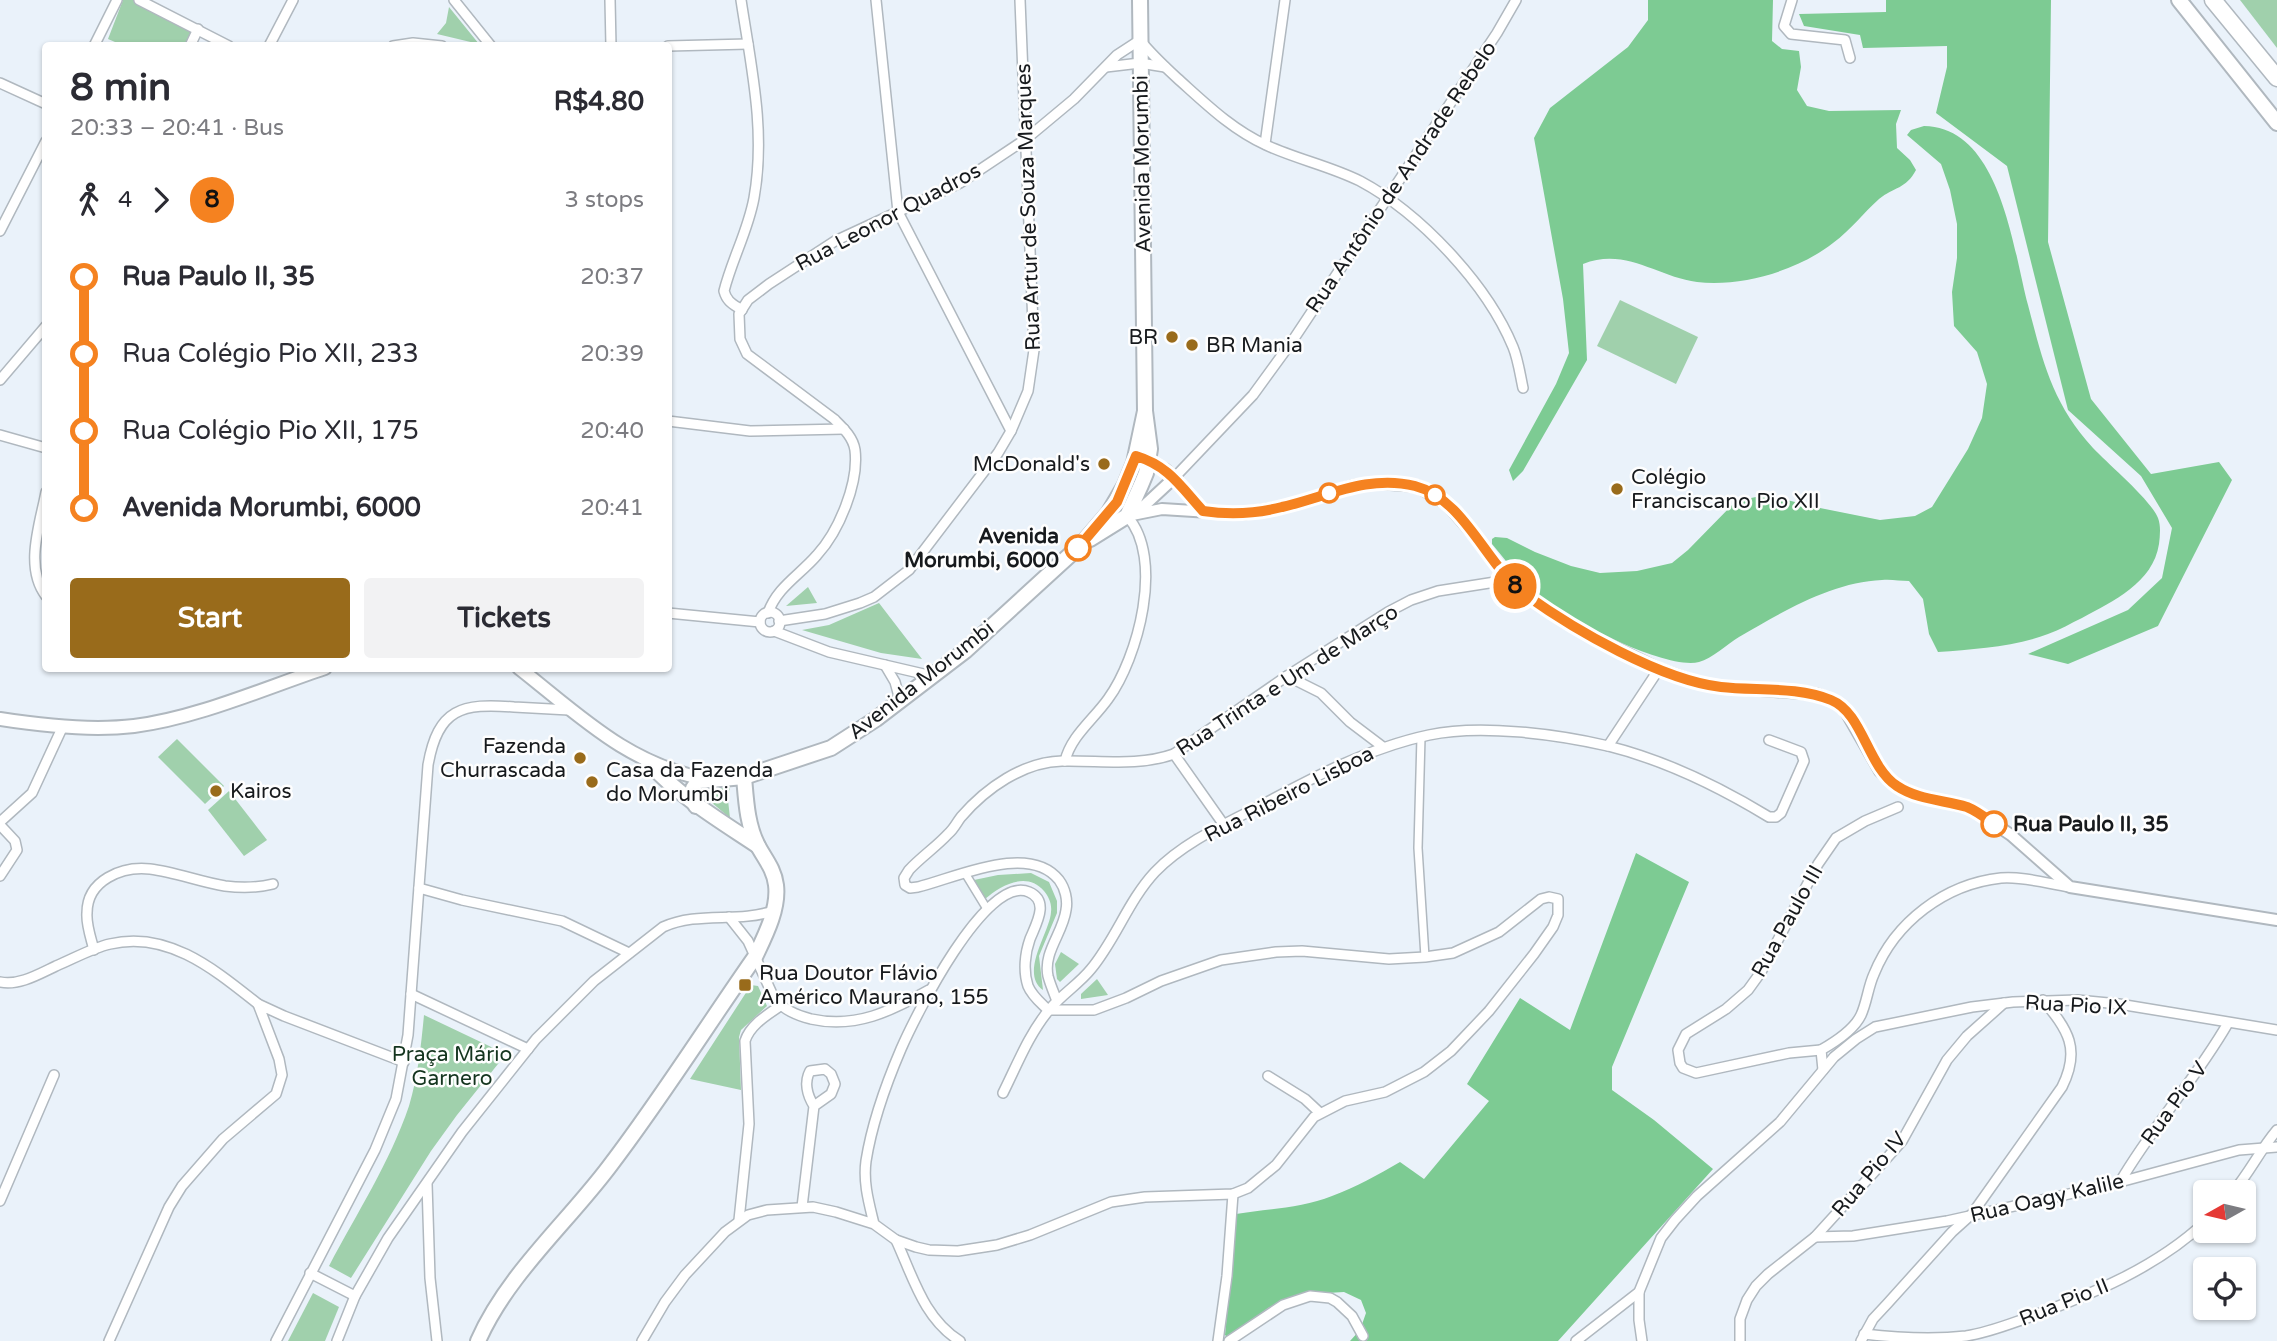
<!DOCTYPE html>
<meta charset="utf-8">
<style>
:root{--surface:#fff;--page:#f2f2f3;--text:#2b2b33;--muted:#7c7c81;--accent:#996b1b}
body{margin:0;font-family:"Varela Round",sans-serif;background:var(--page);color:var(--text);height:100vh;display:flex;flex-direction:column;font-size:26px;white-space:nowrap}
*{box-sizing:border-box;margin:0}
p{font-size:23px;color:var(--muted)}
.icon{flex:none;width:38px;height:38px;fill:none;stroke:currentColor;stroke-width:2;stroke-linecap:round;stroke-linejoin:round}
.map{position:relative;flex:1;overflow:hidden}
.drawer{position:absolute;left:42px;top:42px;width:630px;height:630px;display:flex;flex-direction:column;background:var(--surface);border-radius:7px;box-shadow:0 2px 5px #0004}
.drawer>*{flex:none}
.badge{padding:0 14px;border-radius:23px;font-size:24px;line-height:46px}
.needle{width:46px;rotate:262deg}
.fabs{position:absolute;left:2193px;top:1180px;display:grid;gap:14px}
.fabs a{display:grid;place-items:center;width:63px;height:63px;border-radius:7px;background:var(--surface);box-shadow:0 2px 5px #0004;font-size:35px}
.map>.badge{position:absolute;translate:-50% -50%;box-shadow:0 0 0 4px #fff}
.legs{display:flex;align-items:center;gap:10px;height:77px;padding:0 28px;font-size:23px}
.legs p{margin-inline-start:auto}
.summary{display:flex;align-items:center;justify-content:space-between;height:119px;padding:0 28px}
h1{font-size:38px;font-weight:800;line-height:52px}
.primary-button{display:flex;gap:14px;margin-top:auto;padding:14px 28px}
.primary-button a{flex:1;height:80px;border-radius:7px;background:var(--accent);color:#fff;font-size:28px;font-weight:800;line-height:80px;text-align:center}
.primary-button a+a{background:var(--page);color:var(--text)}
ul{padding:0 28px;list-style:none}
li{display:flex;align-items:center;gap:24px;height:77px;font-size:26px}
li i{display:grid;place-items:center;width:10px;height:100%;margin:0 9px;background:currentColor}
li i::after{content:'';width:18px;height:18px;margin:-9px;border:5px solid;border-radius:50%;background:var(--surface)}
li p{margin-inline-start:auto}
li:first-child i{background:linear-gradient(#0000 50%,currentColor 0)}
li:last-child i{background:linear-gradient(currentColor 50%,#0000 0)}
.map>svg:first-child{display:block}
.green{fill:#a0d0ac}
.forest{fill:#7dcb93}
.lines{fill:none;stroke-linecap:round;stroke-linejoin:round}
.pedestrian-casing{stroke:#b0b8bf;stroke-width:10}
.minor-casing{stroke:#b0b8bf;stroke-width:12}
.tertiary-casing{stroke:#b0b8bf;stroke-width:14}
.secondary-casing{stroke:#b0b8bf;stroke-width:16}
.primary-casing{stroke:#b0b8bf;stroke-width:18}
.motorway-casing{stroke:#b0b8bf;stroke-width:19}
.pedestrian{stroke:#fff;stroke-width:7}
.minor{stroke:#fff;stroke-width:9}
.tertiary{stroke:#fff;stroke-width:10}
.secondary{stroke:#fff;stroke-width:12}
.primary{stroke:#fff;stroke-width:14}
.motorway{stroke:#fff;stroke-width:16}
.line-1-casing{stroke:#fff;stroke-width:16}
.line-1{stroke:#f58220;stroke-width:10}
.poi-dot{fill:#996b1b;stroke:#fefefe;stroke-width:2.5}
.stop-1-dot{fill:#fff;stroke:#f58220;stroke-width:3.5}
.labels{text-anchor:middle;stroke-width:5;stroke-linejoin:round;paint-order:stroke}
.street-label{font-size:21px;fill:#171a1d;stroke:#fefefe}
.poi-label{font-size:21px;fill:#171a1d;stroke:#fefefe;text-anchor:start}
.stop-label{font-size:21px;font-weight:bold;fill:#171a1d;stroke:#fefefe;text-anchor:end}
.park-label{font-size:21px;fill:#13341e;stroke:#fefefe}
</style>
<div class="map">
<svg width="2277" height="1341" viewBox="0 0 2277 1341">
<rect width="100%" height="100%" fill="#eaf2fa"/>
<g class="green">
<polygon points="123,0 139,0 198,29 190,45 122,45 108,39"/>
<polygon points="2240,0 2277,0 2277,48"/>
<polygon points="449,7 479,44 437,34 446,23"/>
<polygon points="1620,300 1698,337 1676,384 1597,346"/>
<polygon points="808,587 817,603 786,606"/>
<polygon points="879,603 922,659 881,653 802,630 829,625"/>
<polygon points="177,739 224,786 205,804 158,757"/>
<polygon points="730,787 728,800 730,818 699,792"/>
<polygon points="229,791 267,840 244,856 208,810"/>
<path d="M 1031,873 L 1049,882 L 1057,901 L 1057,913 L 1039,956 L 1043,990 C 1019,973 1050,932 1051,912 C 1052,904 1049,897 1044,891 C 1027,871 1001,885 985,899 L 974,880 L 998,875 Z"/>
<polygon points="1061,952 1079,964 1060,982 1057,979 1055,964"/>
<polygon points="1097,979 1108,995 1081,999 1081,994"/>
<polygon points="751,985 758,986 767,1006 741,1030 739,1037 741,1090 690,1079"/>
<path d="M 424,1015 L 506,1054 L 457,1115 L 431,1151 L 351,1278 L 329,1266 C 357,1213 390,1162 409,1106 C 418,1076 421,1046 424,1015 Z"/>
<polygon points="313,1293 339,1307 325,1341 288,1341"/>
</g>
<g class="forest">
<path d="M 1648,0 L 1773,0 L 1772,41 L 1782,49 L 1799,51 L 1801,67 L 1797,90 L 1807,106 L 1829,111 L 1901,110 L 1896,124 L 1897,148 L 1910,160 L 1916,170 C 1906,189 1894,187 1879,199 C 1863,213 1851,230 1833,243 C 1797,271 1742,287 1697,282 C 1657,277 1626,247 1583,264 L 1587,360 L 1523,471 L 1513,481 L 1509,470 L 1556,384 L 1569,353 L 1563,299 L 1534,138 L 1550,108 L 1628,47 L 1648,20 Z"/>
<polygon points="1886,0 2051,0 2048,242 2091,399 2151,474 2219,462 2232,480 2158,626 2068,664 2028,654 2128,610 2162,578 2172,528 2141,476 2068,410 2007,166 1936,113 1947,67 1947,46 1863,48 1860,35 1804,26 1799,14 1886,12"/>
<path d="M 1924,126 C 2001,127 2013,250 2028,305 C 2043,362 2052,403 2093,448 C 2108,464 2151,500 2158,518 C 2161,526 2160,535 2159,544 C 2153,583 2113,601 2082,618 C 2071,623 2060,630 2048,634 C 2014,647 1974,649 1938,652 L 1929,634 L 1923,599 L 1909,581 C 1900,581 1891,579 1882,580 C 1832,582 1782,612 1739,637 C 1727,644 1712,659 1699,662 C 1668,670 1577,624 1551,605 C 1528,589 1510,566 1492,544 L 1492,539 L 1495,537 L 1507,538 L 1535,552 L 1571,566 L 1600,573 L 1637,571 L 1672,563 L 1688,550 L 1736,501 L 1756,497 L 1783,499 L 1815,507 L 1880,520 L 1915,516 L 1932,507 L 1968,449 L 1982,418 L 1987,384 L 1977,352 L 1954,326 L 1952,292 L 1957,258 L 1957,224 L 1950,190 L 1941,164 L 1907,135 L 1911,130 Z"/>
<path d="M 1636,853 L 1689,882 L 1612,1067 L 1612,1090 L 1654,1120 L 1713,1169 L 1558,1341 L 1350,1341 L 1360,1330 L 1366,1313 L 1361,1300 L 1344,1292 L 1310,1294 L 1268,1308 L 1233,1336 L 1227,1337 L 1225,1335 L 1236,1214 C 1267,1209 1302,1208 1332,1196 C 1356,1187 1378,1175 1400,1162 L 1424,1179 L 1489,1101 L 1467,1084 L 1520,998 L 1570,1030 Z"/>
</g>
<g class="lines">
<g class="pedestrian-casing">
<g id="pedestrian">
<polyline points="1421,737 1418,848 1425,957"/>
<polyline points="965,873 987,909"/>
</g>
</g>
<g class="minor-casing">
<g id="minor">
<polyline points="139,0 229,46"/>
<polyline points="454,0 491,46"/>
<polyline points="610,0 611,46"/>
<path d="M 741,0 C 751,66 766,131 754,198 C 748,231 732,259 724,291 C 727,302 733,304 742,310"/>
<polyline points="876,0 898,212 1011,431"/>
<polyline points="1792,0 1784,26 1791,34 1845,40 1850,58"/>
<polyline points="94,46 117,0"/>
<polyline points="190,46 198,29"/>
<polyline points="269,46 293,0"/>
<polyline points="393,46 413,43 442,46"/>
<polyline points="668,46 748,44"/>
<polyline points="1106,67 1140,63 1165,67"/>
<polyline points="0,83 46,104"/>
<polyline points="1265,144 1285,0"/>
<polyline points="0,231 46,141"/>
<polyline points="0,380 46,326"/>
<polyline points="668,421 750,431 844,429"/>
<polyline points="0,435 46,448"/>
<polyline points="1174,478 1253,395 1293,340 1497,33 1516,0"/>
<path d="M 46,492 C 40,524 24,567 46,596"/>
<circle cx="770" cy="622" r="10"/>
<polyline points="668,613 760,622"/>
<path d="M 768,613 C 777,587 800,575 817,555 C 839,531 859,483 855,450 C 853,437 843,428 834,419 L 747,354 L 740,339 L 739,314 L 748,300 L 769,284 L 835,241 L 960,183 L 1026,139 L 1074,99 L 1117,55 L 1140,40 C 1151,54 1164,66 1177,78 C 1205,103 1231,129 1266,145 C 1296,159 1330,166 1360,181 C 1420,213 1487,284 1513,347 C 1518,359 1520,374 1523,388"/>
<polyline points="779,621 825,614 860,603 874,597 909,570 998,453 1011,431 1028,391 1034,350 1020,0"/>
<polyline points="774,631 829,652 932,676"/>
<polyline points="885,665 895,682 900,700"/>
<polyline points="1287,676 1321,693 1350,722 1383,747"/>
<path d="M 1608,746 C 1665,760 1718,786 1769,817 L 1776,817 L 1781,813 L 1804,761 L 1801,752 L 1769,740"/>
<polyline points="1174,754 1224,825"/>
<path d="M 1065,761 C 1071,736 1093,720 1108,699 C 1138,658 1165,558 1127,516"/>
<polyline points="0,822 32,793 63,726"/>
<polyline points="0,825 15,841 17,850 0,876"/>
<polyline points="419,888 462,900 562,921 629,953"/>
<path d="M 729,917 L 748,941 L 774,998 C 784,1010 796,1015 811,1019 C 856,1029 891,1011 929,990"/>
<path d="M 94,950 C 91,938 86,925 87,913 C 87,880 122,866 150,869 C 175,872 200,882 225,886 C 241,888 257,888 273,884"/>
<path d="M 0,982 C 19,986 39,974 56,966 C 73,959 92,948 110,944 C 168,930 215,970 258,1004"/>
<polyline points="411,994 528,1049"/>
<path d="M 1057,1001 C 1054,993 1050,984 1048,976 C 1043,952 1063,933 1066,910 C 1068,900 1065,888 1059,880 C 1029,842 955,878 918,887 L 910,888 L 905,885 L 904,878 L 909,870 C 921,857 936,847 948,834 C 954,829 957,822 961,817 C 986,788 1023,762 1062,761 C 1100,760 1137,767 1174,754 L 1287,676 L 1388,612 L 1411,600 L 1438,591 L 1508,580"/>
<polyline points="1821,1050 1789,1053 1696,1073 1683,1068 1680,1063 1678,1050 1686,1034 1726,1009 1748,990 1761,972 1818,864 1836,838 1865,821 1898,807"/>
<path d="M 1823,1070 L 1821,1050 C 1835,1042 1854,1030 1861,1015 C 1867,1002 1868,987 1874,974 C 1895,922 1945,884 2001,878 C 2023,876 2049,884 2070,887"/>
<polyline points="1268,1076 1305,1099 1320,1113"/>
<path d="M 1003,1093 C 1017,1065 1029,1034 1049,1010 C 1061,995 1079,984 1091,969 C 1116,939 1128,901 1155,872 C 1183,843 1223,825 1258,807 C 1312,778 1368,748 1429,735 C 1480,724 1556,734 1608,746 L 1659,669"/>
<path d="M 2120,1182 C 2152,1127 2196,1079 2228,1023"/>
<polyline points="427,1184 430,1278 437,1341"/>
<path d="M 2233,1192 C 2250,1172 2260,1150 2277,1130"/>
<polyline points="0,1201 54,1075"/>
<path d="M 802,1207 L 814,1106 C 807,1095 804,1082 810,1071 L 825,1069 L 831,1074 L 835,1084 L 831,1094 L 814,1106"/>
<path d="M 739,1220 L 749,1124 L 745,1041 C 750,1025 767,1015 780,1006"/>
<polyline points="1815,1237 1853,1236 1947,1221 2105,1186 2239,1150 2277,1147"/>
<path d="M 896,1240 C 913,1277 924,1319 960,1341"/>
<polyline points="310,1273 355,1296"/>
<polyline points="1639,1292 1639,1320 1642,1341"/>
<path d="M 1864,1334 C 1899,1338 1931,1340 1966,1336 C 1987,1333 2007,1325 2027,1318 C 2090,1295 2156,1268 2205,1222"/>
<polyline points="109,1341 169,1207 182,1186 223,1139 276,1094 282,1075 279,1059 258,1004 284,1016 404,1062"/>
<path d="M 276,1341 L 375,1150 L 396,1099 L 408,1035 L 428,765 C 438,708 462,703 514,707 C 533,708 551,709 569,710"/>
<path d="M 337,1341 L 355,1296 L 388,1238 L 462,1132 L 536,1039 L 594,981 L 663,927 C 698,911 737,923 773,911"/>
<path d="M 642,1341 L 665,1302 L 685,1275 L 725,1232 L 748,1215 L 767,1210 L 813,1207 L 836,1212 L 874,1224 L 896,1240 L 916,1247 L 929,1250 L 958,1251 L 997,1245 L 1030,1235 L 1111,1202 L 1145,1197 L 1233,1194 L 1248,1188 L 1276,1165 L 1314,1117 L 1345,1101 L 1385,1092 L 1424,1072 L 1451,1051 L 1489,1011 L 1534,954 L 1553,927 L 1558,915 L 1558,899 L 1549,897 L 1541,899 L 1499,932 L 1453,953 L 1425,957 L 1389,959 L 1302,951 L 1276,952 L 1221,960 L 1161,981 L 1126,998 L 1094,1010 L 1048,1010 C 1041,1003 1032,996 1028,986 C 1023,971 1025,953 1030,939 C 1036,924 1050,901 1029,892 C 986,873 915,1017 901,1049 C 886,1084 872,1123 866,1161 C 863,1183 869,1203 874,1224"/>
<polyline points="1218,1341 1227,1276 1233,1194"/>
<polyline points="1229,1341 1283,1305 1310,1296 1330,1298 1337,1302 1352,1316 1363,1336"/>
<polyline points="1576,1341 1639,1292 1661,1238 1675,1220 1697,1196 1780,1122 1834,1057 1856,1039 1875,1027 1972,1007 2013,1002 2077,1000 2119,1004 2277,1030"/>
<polyline points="1740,1341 1740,1319 1747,1300 1756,1286 1768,1274 1815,1237 1886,1159 1902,1141 1947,1060 1967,1036 2004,1003"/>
<path d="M 1861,1341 L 1873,1319 L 1887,1304 L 1952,1232 L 1972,1214 L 2062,1087 C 2081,1049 2068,1030 2043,1000"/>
</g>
</g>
<g class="tertiary-casing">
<g id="tertiary">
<polyline points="1143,458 1166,470 1203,511"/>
<polyline points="1136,511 1146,504 1174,478"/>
<polyline points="1127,516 1162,509 1241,514 1283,507 1353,486 1377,483 1417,486 1447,504 1474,535 1508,580 1539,604 1583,632 1659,669 1696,682 1720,687 1816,694 1834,701 1845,710 1880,771 1897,786 1918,796 1971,808 2011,835 2070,887 2277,920"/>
</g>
</g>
<g class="secondary-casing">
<g id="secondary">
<path d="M 519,668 C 579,715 627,764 705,779"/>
<path d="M 0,719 C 44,726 90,731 134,726 C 197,718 265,688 325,668"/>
</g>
</g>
<g class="primary-casing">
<g id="primary">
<polyline points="2179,0 2277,123"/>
<polyline points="1090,539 1127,516 1141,485 1146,473 1150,449 1145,411 1140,0"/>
<path d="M 648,762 C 680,797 719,820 758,846"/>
<path d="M 696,806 C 690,797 690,789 699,781 L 744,777 L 831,748 L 876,719 L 965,651 L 1083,543 L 1108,514 L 1125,485 L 1134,463 L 1145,411"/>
<path d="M 478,1341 C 507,1275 566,1224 609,1167 C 661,1099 706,1027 755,957 C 765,936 779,909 776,885 C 774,869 765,859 758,846 C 747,825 746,800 744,777"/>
</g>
</g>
<g class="motorway-casing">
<polyline id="motorway" points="2213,0 2277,78"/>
</g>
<use href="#pedestrian" class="pedestrian"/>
<use href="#minor" class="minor"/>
<use href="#tertiary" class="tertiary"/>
<use href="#secondary" class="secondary"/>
<use href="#primary" class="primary"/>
<use href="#motorway" class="motorway"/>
</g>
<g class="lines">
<g class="line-1-casing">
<path id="line-1" d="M 1078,548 L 1117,502 L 1136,456 C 1169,466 1181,487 1203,511 C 1230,515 1255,514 1282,507 C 1326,497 1368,474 1415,486 C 1465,499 1487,567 1526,595 C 1575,630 1661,680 1721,687 C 1756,691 1797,686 1831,700 C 1863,713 1867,766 1897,786 C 1918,800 1944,800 1967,807 C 1977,811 1986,818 1994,824"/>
</g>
<use href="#line-1" class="line-1"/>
</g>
<g class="poi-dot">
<circle cx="1172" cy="337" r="7"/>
<circle cx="1192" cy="345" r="7"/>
<circle cx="1104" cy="464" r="7"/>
<circle cx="1617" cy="489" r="7"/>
<circle cx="580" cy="758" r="7"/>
<circle cx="592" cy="782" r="7"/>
<circle cx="216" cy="791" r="7"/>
<rect x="738" y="978" width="14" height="14" rx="3.5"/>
</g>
<g class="stop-1-dot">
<circle cx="1329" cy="493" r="9"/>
<circle cx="1435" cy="495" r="9"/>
<circle cx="1078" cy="548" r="12"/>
<circle cx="1994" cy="824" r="12"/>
</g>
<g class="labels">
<g class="street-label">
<text transform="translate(1142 164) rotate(-91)" y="7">Avenida Morumbi</text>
<text transform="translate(1401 177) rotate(-56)" y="7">Rua Antônio de Andrade Rebelo</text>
<text transform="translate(1028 207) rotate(-92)" y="7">Rua Artur de Souza Marques</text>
<text transform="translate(888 217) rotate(-28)" y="7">Rua Leonor Quadros</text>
<text transform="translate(921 680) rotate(-38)" y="7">Avenida Morumbi</text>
<text transform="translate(1287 680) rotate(-33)" y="7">Rua Trinta e Um de Março</text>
<text transform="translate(1289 794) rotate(-27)" y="7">Rua Ribeiro Lisboa</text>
<text transform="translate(1787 921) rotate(-61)" y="7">Rua Paulo III</text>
<text transform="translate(2076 1005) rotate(3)" y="7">Rua Pio IX</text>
<text transform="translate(2174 1103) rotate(-54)" y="7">Rua Pio V</text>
<text transform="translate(1869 1174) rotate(-50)" y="7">Rua Pio IV</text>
<text transform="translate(2047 1198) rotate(-13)" y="7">Rua Oagy Kalile</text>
<text transform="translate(2064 1302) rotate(-22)" y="7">Rua Pio II</text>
</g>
<g class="poi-label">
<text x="1158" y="344" text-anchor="end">BR</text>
<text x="1206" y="352">BR Mania</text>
<text x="1090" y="471" text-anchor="end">McDonald's</text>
<text x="1631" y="484">Colégio<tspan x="1631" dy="24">Franciscano Pio XII</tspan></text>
<text x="566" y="753" text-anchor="end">Fazenda<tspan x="566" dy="24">Churrascada</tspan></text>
<text x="606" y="777">Casa da Fazenda<tspan x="606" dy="24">do Morumbi</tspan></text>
<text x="230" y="798">Kairos</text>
<text x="759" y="980">Rua Doutor Flávio<tspan x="759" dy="24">Américo Maurano, 155</tspan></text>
</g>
<g class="stop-label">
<text x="1059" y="543">Avenida<tspan x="1059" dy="24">Morumbi, 6000</tspan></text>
<text x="2013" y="831" text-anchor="start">Rua Paulo II, 35</text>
</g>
<g class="park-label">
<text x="452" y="1061">Praça Mário<tspan x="452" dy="24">Garnero</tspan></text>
</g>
</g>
</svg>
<div class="fabs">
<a><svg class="needle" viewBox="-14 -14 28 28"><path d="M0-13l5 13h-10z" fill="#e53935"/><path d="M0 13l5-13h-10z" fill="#7c7c81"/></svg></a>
<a><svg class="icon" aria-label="locate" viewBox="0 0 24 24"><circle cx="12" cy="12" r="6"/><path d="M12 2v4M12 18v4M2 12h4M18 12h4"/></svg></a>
</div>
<b class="badge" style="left:1515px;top:586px;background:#f58220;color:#111">8</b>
<section class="drawer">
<div class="summary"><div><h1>8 min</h1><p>20:33 – 20:41 · Bus</p></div><b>R$4.80</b></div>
<div class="legs"><svg class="icon" aria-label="walk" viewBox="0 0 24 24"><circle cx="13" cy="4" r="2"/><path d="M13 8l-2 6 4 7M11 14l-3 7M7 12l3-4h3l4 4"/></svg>4<svg class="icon" aria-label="forward" viewBox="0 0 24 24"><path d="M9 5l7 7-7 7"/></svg><b class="badge" style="background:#f58220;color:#111">8</b><p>3 stops</p></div>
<ul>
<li><i style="color:#f58220"></i><b>Rua Paulo II, 35</b><p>20:37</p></li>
<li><i style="color:#f58220"></i><span>Rua Colégio Pio XII, 233</span><p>20:39</p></li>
<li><i style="color:#f58220"></i><span>Rua Colégio Pio XII, 175</span><p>20:40</p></li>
<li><i style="color:#f58220"></i><b>Avenida Morumbi, 6000</b><p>20:41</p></li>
</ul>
<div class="primary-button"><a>Start</a><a>Tickets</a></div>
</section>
</div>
